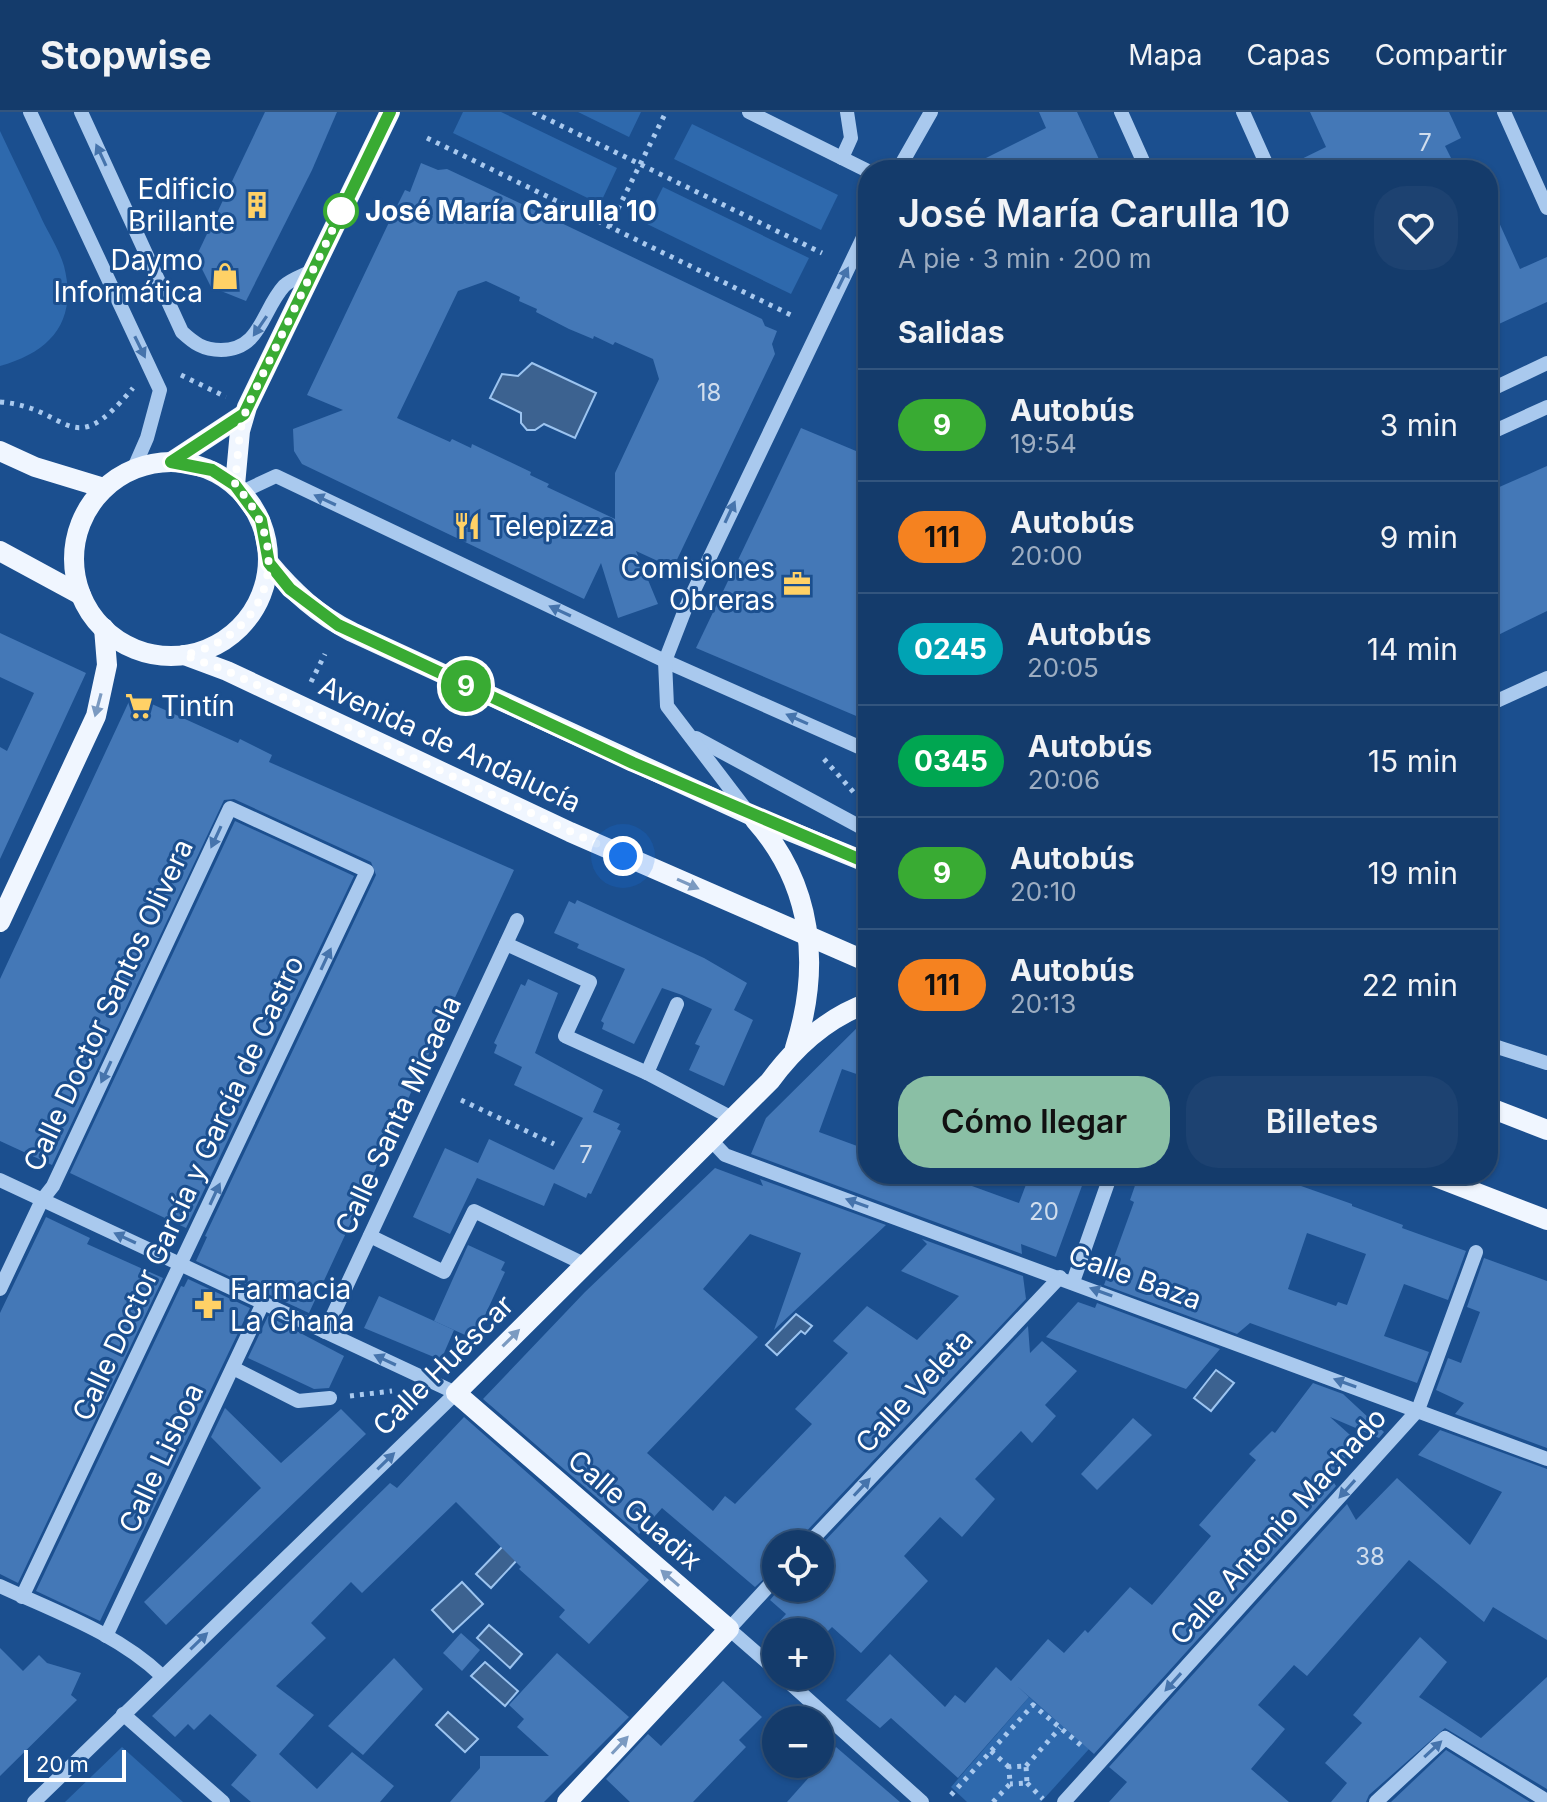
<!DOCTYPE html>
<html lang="es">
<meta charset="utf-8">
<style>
:root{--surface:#143b6b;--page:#1d4271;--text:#f1f3f6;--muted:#9dadc1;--line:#33557e;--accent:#8abfa5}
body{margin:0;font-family:Inter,sans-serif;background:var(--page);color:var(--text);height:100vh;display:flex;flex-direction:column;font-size:30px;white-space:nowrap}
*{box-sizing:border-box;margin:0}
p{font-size:26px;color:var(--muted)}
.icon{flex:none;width:44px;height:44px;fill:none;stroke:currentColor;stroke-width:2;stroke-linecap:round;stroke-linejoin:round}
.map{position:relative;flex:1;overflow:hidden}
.details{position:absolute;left:858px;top:48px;width:640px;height:1024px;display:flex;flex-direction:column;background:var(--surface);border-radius:32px;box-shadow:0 2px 6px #0004,0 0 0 2px var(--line)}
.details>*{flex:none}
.badge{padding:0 16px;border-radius:26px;font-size:28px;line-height:52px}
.controls{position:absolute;left:762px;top:1418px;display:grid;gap:16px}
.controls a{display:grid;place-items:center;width:72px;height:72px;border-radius:50%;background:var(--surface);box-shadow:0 2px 6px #0004,0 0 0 2px var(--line);font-size:40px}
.scale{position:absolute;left:24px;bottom:20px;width:102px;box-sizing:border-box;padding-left:8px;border:4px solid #fff;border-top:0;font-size:22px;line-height:28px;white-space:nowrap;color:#fff;-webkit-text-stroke:6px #1b4f8f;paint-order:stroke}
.you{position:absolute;width:40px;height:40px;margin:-20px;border:6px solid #fff;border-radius:50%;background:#1a73e8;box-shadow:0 0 0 12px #1a73e833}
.map>.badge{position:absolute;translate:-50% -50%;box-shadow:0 0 0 4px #fff}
h2{padding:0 40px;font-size:30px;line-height:72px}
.round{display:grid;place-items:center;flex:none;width:84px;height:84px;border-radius:32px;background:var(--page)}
.summary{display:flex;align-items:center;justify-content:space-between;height:136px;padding:0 40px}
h1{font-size:38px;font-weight:600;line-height:60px}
.primary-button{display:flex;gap:16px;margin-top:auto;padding:16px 40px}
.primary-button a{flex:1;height:92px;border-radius:32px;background:var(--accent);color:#111;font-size:32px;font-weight:600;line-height:92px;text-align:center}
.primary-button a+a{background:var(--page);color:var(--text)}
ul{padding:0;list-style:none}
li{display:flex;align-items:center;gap:24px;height:112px;padding:0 40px;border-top:2px solid var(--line)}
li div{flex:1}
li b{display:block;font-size:30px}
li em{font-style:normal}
li .badge{min-width:88px;font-weight:700;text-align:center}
header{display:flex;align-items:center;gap:48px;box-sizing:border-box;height:112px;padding:0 40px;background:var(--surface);border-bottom:2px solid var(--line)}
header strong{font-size:38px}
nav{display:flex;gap:44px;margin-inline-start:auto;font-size:28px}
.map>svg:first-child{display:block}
.green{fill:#2e69ad}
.water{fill:#3c6290;stroke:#9cc4f0;stroke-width:2}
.building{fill:#4478b7;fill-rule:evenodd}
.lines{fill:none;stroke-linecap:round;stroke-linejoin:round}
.path{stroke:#a9c9ee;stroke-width:5;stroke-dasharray:4 6;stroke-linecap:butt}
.minor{stroke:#a9c9ee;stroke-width:14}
.major{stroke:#f0f6ff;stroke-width:20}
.oneway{fill:#4674ac}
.oneway2{fill:#7b9ac1}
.line-casing{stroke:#fff;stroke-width:18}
.line{stroke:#39ab33;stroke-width:12}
.walk{stroke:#fff;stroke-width:8;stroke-dasharray:0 14.4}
.stop-dot{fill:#fff;stroke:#39ab33;stroke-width:4}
.labels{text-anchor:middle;stroke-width:6;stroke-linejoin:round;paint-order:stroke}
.number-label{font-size:24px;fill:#d0dded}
.poi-label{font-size:28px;fill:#fff;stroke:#1b4f8f;text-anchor:end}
.stop-label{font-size:28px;font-weight:bold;fill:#fff;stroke:#1b4f8f;text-anchor:start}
.street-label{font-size:28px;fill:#fff;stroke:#1b4f8f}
</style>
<header>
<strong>Stopwise</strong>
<nav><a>Mapa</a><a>Capas</a><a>Compartir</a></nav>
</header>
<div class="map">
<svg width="1547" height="1690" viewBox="0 0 1547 1690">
<rect width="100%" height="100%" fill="#1b4f8f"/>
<g class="green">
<polygon points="463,0 501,0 617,56 600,92 453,21"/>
<polygon points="578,0 641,0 629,25"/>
<polygon points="692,12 838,83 821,118 674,47"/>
<path d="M 0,19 C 13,47 27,75 40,103 C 47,119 59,137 64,154 C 78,209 51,240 0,254 Z"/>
<polygon points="663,75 809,146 791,182 645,111"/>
<polygon points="1029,1585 1089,1637 1041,1690 967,1690 951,1675"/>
<polygon points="122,1635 183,1690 65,1690"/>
</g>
<g class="water">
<polygon points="532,251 596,281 575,326 544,312 535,318 527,318 521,311 521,301 490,286 502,262 518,264"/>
<polygon points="796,1202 812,1214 805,1222 801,1219 777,1243 766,1233"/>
<polygon points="1216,1258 1234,1271 1211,1299 1194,1286"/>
<polygon points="505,1432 519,1446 491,1476 476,1462"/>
<polygon points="462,1470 483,1492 453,1520 432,1498"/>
<polygon points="489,1513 522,1542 510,1556 477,1526"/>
<polygon points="485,1550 518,1579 505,1594 471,1564"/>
<polygon points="448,1600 478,1627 465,1640 436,1613"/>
</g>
<g class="building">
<polygon points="265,0 337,0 312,58 246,189 211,175 196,145"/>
<polygon points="1039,0 1077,0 1104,58 962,58 1046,16"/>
<polygon points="1310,0 1449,0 1461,26 1445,34 1457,58 1279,58 1326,35"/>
<path d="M 421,51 L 438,58 L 447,57 L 509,86 L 762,207 L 765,214 L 777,219 L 772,232 L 775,242 L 673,456 L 636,439 L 658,492 L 618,506 L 601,451 L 584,487 L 302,352 L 294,339 L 293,317 L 343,298 L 307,283 L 392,104 L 405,78 L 410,80 ZM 486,169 L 520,185 L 519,189 L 537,197 L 536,200 L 569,217 L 593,227 L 594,224 L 613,233 L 615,230 L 653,247 L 659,267 L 615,361 L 615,407 L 547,375 L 549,372 L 530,363 L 531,360 L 472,332 L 471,336 L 452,327 L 450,330 L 397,306 L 458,179 Z"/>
<polygon points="1488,86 1520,157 1547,145 1547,190 1488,217"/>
<polygon points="801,316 868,344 868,609 696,536"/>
<polygon points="1547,354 1547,499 1488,528 1488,380"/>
<polygon points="0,521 86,561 0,747 0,635 7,639 34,581 0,565"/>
<polygon points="132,583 238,631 240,627 272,643 269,650 514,758 309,1201 196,1149 207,1125 205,1124 376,763 371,750 234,687 224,688 52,1053 0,1029 0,867"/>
<polygon points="235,709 354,764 186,1116 70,1061"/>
<polygon points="577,788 704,846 747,871 734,898 753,908 724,974 689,958 700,934 695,932 712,897 682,883 662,876 634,932 602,917 604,911 601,909 625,857 577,836 579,832 554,821 569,789 575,792"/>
<polygon points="528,867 558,881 535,941 603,978 593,1000 620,1012 617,1017 621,1019 591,1082 588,1081 586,1086 554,1071 544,1094 477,1066 450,1122 413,1105 445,1036 478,1051 489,1027 554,1058 583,1006 514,973 522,955 494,941 497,933 494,931 521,872 525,874"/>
<polygon points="868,905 868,966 842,957 819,1020 868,1038 868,1062 939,1062 1019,1091 1030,1062 1056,1062 1083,1071 1056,1145 1021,1132 1022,1142 751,1042 766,1006"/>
<polygon points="715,1056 763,1074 760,1067 886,1113 774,1218 801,1141 750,1122 703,1177 758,1225 647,1341 713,1399 725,1384 735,1392 812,1312 795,1297 848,1241 833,1229 867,1194 917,1228 959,1184 901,1159 927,1132 922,1127 1023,1164 1026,1187 801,1425 798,1432 776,1432 776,1456 755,1475 662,1396 639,1422 483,1287 585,1180"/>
<path d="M 1139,1062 L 1267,1062 L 1352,1092 L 1352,1094 L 1403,1113 L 1402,1116 L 1466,1139 L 1448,1188 L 1404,1172 L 1384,1224 L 1429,1240 L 1417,1271 L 1250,1211 L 1237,1222 L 1104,1173 L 1134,1090 L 1130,1088 ZM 1307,1121 L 1366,1142 L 1347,1193 L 1338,1190 L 1336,1194 L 1288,1177 Z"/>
<polygon points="46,1105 90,1126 87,1132 163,1166 18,1471 0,1462 0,1201"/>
<polygon points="468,1133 505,1150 501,1158 505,1160 474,1227 434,1209"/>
<polygon points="1484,1146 1547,1169 1547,1336 1455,1302 1464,1291 1436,1278 1448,1246 1461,1251 1480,1200 1467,1195"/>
<polygon points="188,1167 250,1196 100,1509 36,1479 181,1174 184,1175"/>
<polygon points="379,1184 454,1218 441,1248 364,1216"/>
<polygon points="1078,1190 1095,1196 1097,1191 1220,1237 1186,1277 1046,1225"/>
<polygon points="268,1204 344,1244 329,1276 314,1277 248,1246"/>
<polygon points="1028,1214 1030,1241 1042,1229 1077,1259 1045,1293 1056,1304 1032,1331 1021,1319 975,1367 995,1387 962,1425 940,1405 904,1444 928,1469 861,1541 832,1515 820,1527 820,1520 776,1520 776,1529 768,1522 786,1502 770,1488 780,1476 820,1476 820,1434"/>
<polygon points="1313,1271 1343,1282 1384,1320 1379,1326 1330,1305 1359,1331 1329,1363 1336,1374 1094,1642 1017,1574 1029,1585 958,1666 891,1606 880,1616 846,1588 890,1542 945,1595 955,1583 965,1591 996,1555 1011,1569 1048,1527 1064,1541 1085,1518 1088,1521 1130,1475 1152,1493 1211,1424 1199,1413 1256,1348 1249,1342 1272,1319 1275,1321"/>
<polygon points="225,1296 281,1351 341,1297 366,1322 166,1513 144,1490 261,1376 211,1325"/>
<polygon points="464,1305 649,1468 589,1532 559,1505 565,1498 519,1457 521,1455 456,1390 362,1481 351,1470 311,1511 326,1526 276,1574 314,1603 279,1642 317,1677 352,1640 394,1674 380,1690 251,1690 231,1673 257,1643 210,1602 194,1618 188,1612 175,1625 152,1604 390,1371 397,1376"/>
<polygon points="1133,1306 1152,1323 1097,1378 1081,1362"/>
<polygon points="1440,1318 1547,1357 1547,1528 1493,1495 1484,1510 1409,1448 1307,1564 1294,1553 1258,1593 1285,1617 1251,1657 1289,1690 1109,1690 1127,1670 1109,1655 1347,1392 1356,1408 1397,1366 1470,1433 1502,1380 1418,1343"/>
<polygon points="461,1521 480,1538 462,1559 443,1541"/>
<polygon points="1420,1525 1447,1550 1419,1585 1481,1626 1547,1565 1547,1677 1445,1616 1369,1683 1366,1690 1331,1690 1347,1671 1325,1651 1362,1611 1353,1603"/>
<polygon points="0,1536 23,1559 39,1543 47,1551 81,1561 71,1583 77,1588 0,1664"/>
<polygon points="557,1541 629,1605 544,1690 450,1690 480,1656 480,1644 549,1644 517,1615 524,1607 509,1593"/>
<polygon points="394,1546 423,1577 363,1643 328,1614"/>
<polygon points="723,1569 762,1605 739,1628 746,1635 693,1690 630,1690 606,1667 648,1622 661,1634"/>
<polygon points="836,1635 900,1690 787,1690"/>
<polygon points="1446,1638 1530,1690 1391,1690"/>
</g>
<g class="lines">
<g class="path">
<polyline points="533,0 822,141"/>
<polyline points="427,26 793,204"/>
<polyline points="609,115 666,0"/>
<polyline points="181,263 226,285"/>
<path d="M 0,290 C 71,295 69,353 133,276"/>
<polyline points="311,570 325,542"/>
<polyline points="824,647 857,684"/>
<polyline points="461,988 554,1032"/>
<polyline points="350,1284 392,1279"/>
<polyline points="991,1639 1009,1655"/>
<polyline points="1026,1654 1060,1616"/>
<polyline points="1027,1671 1043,1687"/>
<polyline points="951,1683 1033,1593 1083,1635"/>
<polyline points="993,1690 1010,1672 1009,1655 1026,1654 1027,1671 1010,1672"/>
</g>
<g class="minor">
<polyline points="30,0 160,278 147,326 133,358"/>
<path d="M 81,0 L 182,220 C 194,231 203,238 221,238 C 261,238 262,198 284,174 C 290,168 304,163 312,159"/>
<polyline points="749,0 868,59"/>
<polyline points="1121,0 1147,58"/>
<polyline points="1243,0 1269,58"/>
<polyline points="1504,0 1547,96"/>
<polyline points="842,46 851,26 847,0"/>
<polyline points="898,58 931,0"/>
<polyline points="1488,279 1547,251"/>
<polyline points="1488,322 1547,295"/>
<polyline points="242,380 276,364 665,549 868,639"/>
<polyline points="1488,593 1547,566"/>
<polyline points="696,626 868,719"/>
<polyline points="747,699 667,594 665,549 686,495 868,115"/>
<polyline points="506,832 590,870 565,924 647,961"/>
<polyline points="677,892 647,961 730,1005"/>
<polyline points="1488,932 1547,951"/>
<polyline points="710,1027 725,1043 1547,1347"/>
<polyline points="0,1068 456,1281 34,1690"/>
<polyline points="370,1124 444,1160 474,1099 584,1152"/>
<polyline points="1073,1170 1111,1062"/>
<polyline points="0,1177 42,1088 53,1074 230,696 367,759 22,1485"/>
<polyline points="325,1220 517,808"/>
<polyline points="233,1256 298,1289 330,1286"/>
<polyline points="808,1432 1060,1165"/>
<polyline points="776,1466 729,1517 776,1558"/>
<path d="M 0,1474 C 56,1500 117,1521 162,1564"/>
<polyline points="106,1524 263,1191"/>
<polyline points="782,1564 922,1690"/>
<polyline points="123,1602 223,1690"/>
<polyline points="1064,1690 1418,1298 1476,1140"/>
<polyline points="1376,1690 1445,1626 1547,1689"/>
</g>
<g class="major">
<polyline points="0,339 35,355 104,376"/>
<polyline points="171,350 244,302"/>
<circle cx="171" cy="447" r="97"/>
<polyline points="235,373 240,319 247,295 390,0"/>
<polyline points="0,439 81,483"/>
<path d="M 269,451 C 293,480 318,503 352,520 L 750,703 L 868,751"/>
<polyline points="184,543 227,559 570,720 868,850"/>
<path d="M 755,708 C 813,773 821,854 795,936"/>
<polyline points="0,810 96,604 107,553 104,516"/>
<polyline points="1488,995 1547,1018"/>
<polyline points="1428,1062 1547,1108"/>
<path d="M 567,1690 L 729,1517 L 456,1281 L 770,969 C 795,935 826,906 868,891"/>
</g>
</g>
<defs><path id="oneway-solid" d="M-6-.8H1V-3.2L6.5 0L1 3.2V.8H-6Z" transform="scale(2)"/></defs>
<g class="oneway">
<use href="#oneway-solid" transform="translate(101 43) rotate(-115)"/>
<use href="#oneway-solid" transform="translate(843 166) rotate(-64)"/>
<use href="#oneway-solid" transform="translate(260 214) rotate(124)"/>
<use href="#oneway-solid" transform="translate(140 235) rotate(64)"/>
<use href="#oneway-solid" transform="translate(325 388) rotate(-155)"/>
<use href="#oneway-solid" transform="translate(730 400) rotate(-65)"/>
<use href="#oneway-solid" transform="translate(560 499) rotate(-155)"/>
<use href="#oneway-solid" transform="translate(797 607) rotate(-156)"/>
<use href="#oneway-solid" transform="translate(216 725) rotate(115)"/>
<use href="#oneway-solid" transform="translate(326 847) rotate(-65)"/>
<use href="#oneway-solid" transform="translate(106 960) rotate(115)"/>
<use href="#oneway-solid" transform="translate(215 1082) rotate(-65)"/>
<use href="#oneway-solid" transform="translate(857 1091) rotate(-160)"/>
<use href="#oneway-solid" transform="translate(125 1126) rotate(-155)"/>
<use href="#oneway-solid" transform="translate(1101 1180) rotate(-160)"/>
<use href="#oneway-solid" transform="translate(385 1248) rotate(-155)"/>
<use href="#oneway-solid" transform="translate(1345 1271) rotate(-160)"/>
<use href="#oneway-solid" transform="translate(386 1349) rotate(-44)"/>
<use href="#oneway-solid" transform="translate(862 1375) rotate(-47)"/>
<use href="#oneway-solid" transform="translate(1347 1377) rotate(132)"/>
<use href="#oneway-solid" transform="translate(199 1529) rotate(-44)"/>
<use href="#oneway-solid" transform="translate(1173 1570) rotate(132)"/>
<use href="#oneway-solid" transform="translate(1433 1637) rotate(-43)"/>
</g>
<g class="oneway2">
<use href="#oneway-solid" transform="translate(98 593) rotate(105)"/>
<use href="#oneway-solid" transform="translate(688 772) rotate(24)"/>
<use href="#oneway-solid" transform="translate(511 1226) rotate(-45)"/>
<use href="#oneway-solid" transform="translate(670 1466) rotate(-139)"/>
<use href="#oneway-solid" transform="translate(620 1633) rotate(-47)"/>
</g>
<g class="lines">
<g class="line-casing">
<polyline id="line" points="390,0 244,302 171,350 212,358 235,373 261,408 269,451 290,477 338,513 633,651 868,751"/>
</g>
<use href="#line" class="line"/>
<path class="walk" d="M 341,99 L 343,96 L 247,295 L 240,319 L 235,373 C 297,437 269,524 184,543 L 227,559 L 623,744"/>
</g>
<defs>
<g id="building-bare" transform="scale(2.16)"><path d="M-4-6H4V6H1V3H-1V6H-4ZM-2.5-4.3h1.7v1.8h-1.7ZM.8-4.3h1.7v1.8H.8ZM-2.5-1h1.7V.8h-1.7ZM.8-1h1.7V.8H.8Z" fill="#ffd166" stroke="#1b4f8f" stroke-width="2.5" paint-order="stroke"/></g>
<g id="shop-bare" transform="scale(2.16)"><path d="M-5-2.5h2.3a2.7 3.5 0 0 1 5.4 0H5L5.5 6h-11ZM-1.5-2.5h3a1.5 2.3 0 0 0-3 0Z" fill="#ffd166" stroke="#1b4f8f" stroke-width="2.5" paint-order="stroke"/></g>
<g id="restaurant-bare" transform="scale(2.16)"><path d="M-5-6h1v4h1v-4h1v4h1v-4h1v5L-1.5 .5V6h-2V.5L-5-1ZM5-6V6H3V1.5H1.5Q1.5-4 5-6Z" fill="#ffd166" stroke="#1b4f8f" stroke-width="2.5" paint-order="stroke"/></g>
<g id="office-bare" transform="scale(2.16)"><path d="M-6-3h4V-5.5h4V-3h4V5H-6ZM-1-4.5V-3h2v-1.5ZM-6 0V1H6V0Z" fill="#ffd166" stroke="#1b4f8f" stroke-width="2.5" paint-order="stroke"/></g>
<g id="supermarket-bare" transform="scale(2.16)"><path d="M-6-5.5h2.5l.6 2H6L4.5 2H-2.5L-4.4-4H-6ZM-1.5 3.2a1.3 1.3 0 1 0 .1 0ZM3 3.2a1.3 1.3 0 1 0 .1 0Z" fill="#ffd166" stroke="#1b4f8f" stroke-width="2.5" paint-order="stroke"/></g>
<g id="pharmacy-bare" transform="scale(2.16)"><path d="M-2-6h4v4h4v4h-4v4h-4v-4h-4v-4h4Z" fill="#ffd166" stroke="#1b4f8f" stroke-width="2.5" paint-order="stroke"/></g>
</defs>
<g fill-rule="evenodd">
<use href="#building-bare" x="257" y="93"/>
<use href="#shop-bare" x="225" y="164"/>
<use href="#restaurant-bare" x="467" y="414"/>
<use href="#office-bare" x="797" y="472"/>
<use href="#supermarket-bare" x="139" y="594"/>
<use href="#pharmacy-bare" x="208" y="1193"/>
</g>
<circle class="stop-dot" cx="341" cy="99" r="16"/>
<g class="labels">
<g class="number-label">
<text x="1425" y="39">7</text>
<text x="709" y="289">18</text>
<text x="586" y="1051">7</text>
<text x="1044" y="1108">20</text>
<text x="1370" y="1453">38</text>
</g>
<g class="poi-label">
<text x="235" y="87">Edificio<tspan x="235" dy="32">Brillante</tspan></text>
<text x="203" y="158">Daymo<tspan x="203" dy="32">Informática</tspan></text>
<text x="489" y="424" text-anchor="start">Telepizza</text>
<text x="775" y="466">Comisiones<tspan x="775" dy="32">Obreras</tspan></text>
<text x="161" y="604" text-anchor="start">Tintín</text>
<text x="230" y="1187" text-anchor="start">Farmacia<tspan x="230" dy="32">La Chana</tspan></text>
</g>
<g class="stop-label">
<text x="365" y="109">José María Carulla 10</text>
</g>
<g class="street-label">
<text transform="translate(450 632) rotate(25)" y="10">Avenida de Andalucía</text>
<text transform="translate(108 893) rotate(-65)" y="10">Calle Doctor Santos Olivera</text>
<text transform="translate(398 1003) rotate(-65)" y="10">Calle Santa Micaela</text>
<text transform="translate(188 1076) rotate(-65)" y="10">Calle Doctor García y García de Castro</text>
<text transform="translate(1135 1165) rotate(20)" y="10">Calle Baza</text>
<text transform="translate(443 1253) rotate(-45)" y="10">Calle Huéscar</text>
<text transform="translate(914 1279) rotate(-47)" y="10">Calle Veleta</text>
<text transform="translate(161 1346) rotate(-65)" y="10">Calle Lisboa</text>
<text transform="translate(635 1398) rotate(41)" y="10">Calle Guadix</text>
<text transform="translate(1278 1414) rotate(-48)" y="10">Calle Antonio Machado</text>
</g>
</g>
</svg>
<div class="controls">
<a><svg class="icon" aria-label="locate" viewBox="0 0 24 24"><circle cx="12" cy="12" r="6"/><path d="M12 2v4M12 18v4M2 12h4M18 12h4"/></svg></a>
<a>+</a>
<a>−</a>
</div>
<div class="scale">20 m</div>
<div class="you" style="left:623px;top:744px"></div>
<b class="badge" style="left:466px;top:574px;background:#39ab33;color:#fff">9</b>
<section class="details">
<div class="summary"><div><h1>José María Carulla 10</h1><p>A pie · 3 min · 200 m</p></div><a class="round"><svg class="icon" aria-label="heart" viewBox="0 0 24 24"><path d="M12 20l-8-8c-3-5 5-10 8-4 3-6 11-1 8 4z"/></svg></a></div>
<h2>Salidas</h2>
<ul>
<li><span class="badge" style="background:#39ab33;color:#fff">9</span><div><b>Autobús</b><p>19:54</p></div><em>3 min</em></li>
<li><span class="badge" style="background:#f58220;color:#111">111</span><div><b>Autobús</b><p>20:00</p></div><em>9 min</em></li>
<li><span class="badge" style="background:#00a3b4;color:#fff">0245</span><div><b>Autobús</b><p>20:05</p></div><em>14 min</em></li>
<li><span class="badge" style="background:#00a651;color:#fff">0345</span><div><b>Autobús</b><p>20:06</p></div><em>15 min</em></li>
<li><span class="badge" style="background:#39ab33;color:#fff">9</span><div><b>Autobús</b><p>20:10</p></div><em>19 min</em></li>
<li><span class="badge" style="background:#f58220;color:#111">111</span><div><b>Autobús</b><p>20:13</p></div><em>22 min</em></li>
</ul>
<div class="primary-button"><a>Cómo llegar</a><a>Billetes</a></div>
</section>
</div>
